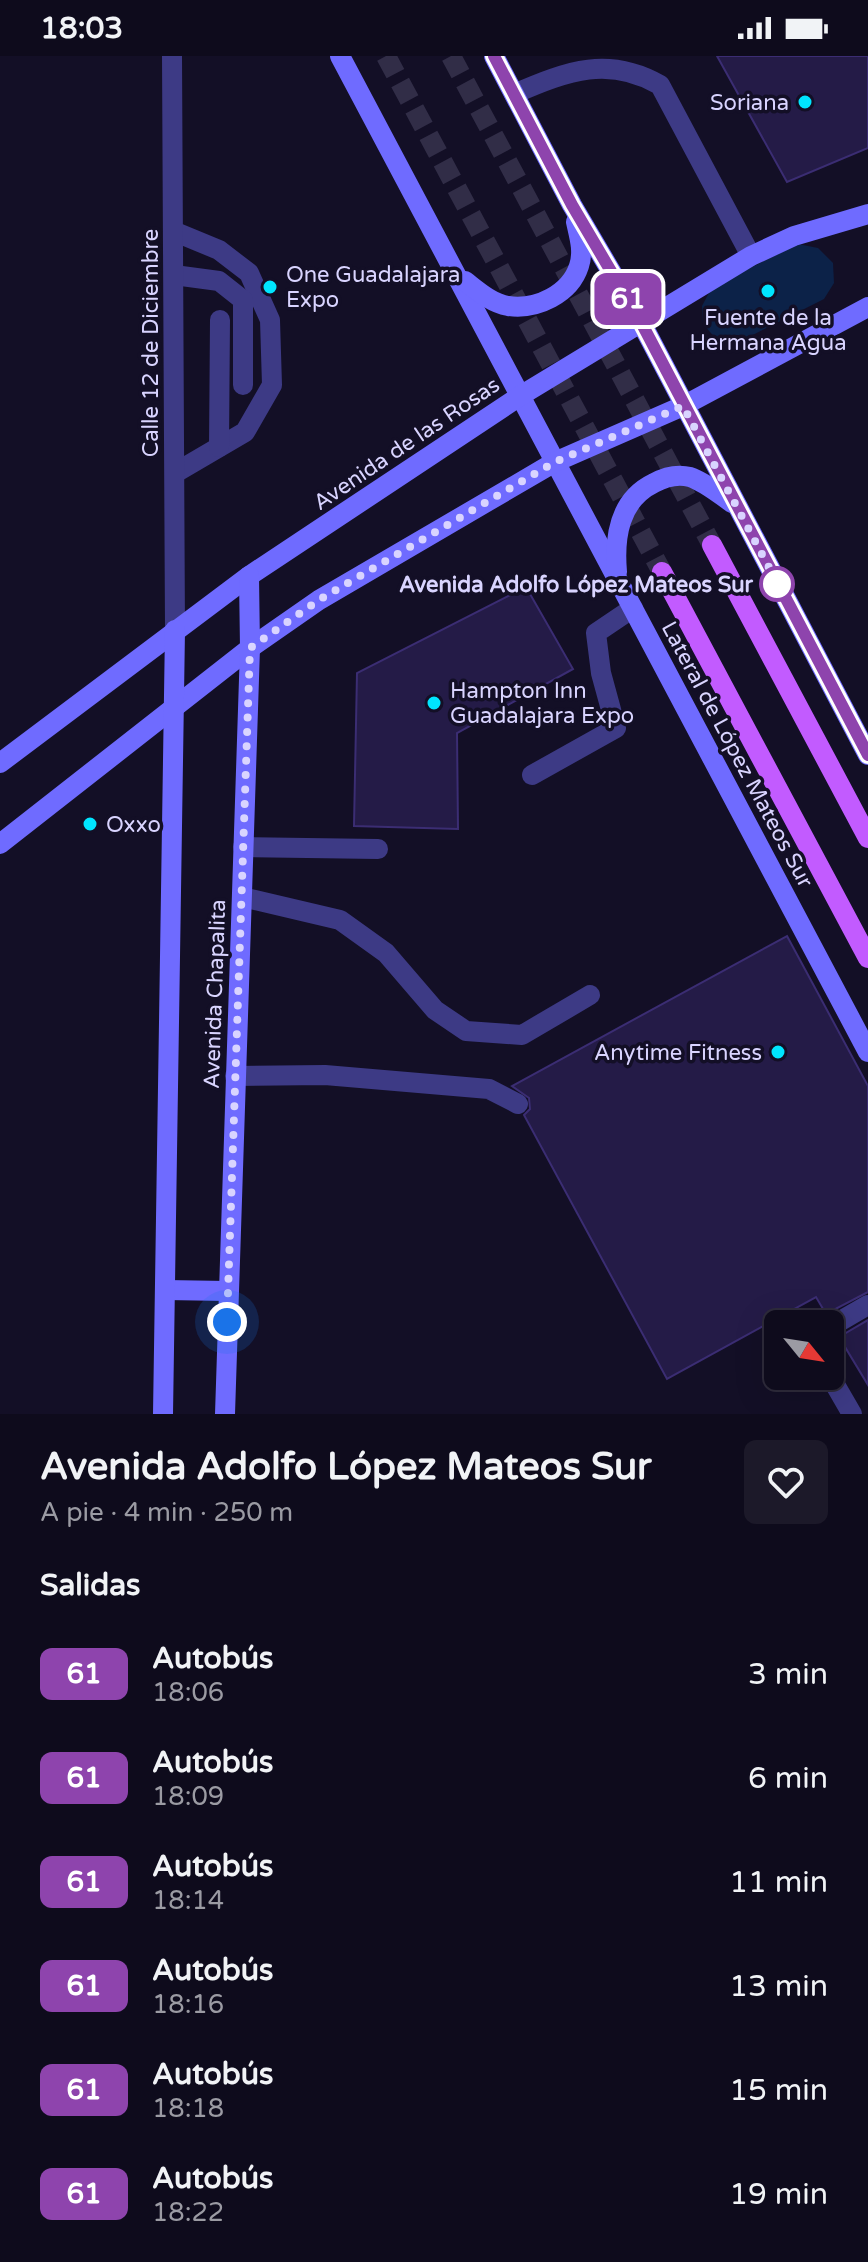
<!DOCTYPE html>
<html lang="es">
<meta charset="utf-8">
<style>
:root{--surface:#0e0b1c;--page:#1c1929;--text:#f1f3f6;--muted:#9b9ba3;--line:#2e2b3b}
body{margin:0;font-family:"Varela Round",sans-serif;background:var(--page);color:var(--text);height:100vh;display:flex;flex-direction:column;font-size:30px;white-space:nowrap}
*{box-sizing:border-box;margin:0}
p{font-size:26px;color:var(--muted)}
.icon{flex:none;width:44px;height:44px;fill:none;stroke:currentColor;stroke-width:2;stroke-linecap:round;stroke-linejoin:round}
.map{position:relative;height:1358px;overflow:hidden}
.sheet{display:flex;flex-direction:column;background:var(--surface);flex:1}
.sheet>*{flex:none}
.badge{padding:0 16px;border-radius:12px;font-size:28px;line-height:52px}
.needle{width:52px;rotate:120deg}
.buttons{position:absolute;left:764px;top:1254px;display:grid;gap:16px}
.buttons a{display:grid;place-items:center;width:80px;height:80px;border-radius:12px;background:var(--surface);box-shadow:0 8px 32px #0002,0 0 0 2px var(--line);font-size:40px}
.you{position:absolute;width:40px;height:40px;margin:-20px;border:6px solid #fff;border-radius:50%;background:#1a73e8;box-shadow:0 0 0 12px #1a73e833}
.map>.badge{position:absolute;translate:-50% -50%;box-shadow:0 0 0 4px #fff}
h2{padding:0 40px;font-size:30px;line-height:72px}
.round{display:grid;place-items:center;flex:none;width:84px;height:84px;border-radius:12px;background:var(--page)}
.overview{display:flex;align-items:center;justify-content:space-between;height:136px;padding:0 40px}
h1{font-size:38px;font-weight:800;line-height:60px}
ul{padding:0;list-style:none}
li{display:flex;align-items:center;gap:24px;height:104px;padding:0 40px}
li div{flex:1}
li b{display:block;font-size:30px}
li em{font-style:normal}
li .badge{min-width:88px;font-weight:700;text-align:center}
.status{display:flex;justify-content:space-between;align-items:center;height:56px;padding:0 40px;background:var(--surface);direction:ltr}
.status svg{height:22px;fill:currentColor}
.map>svg:first-child{display:block}
.water{fill:#0c2248}
.building{fill:#241b47;stroke:#3b2d73;stroke-width:2}
.lines{fill:none;stroke-linecap:round;stroke-linejoin:round}
.primary-tunnel{stroke:#312d47;stroke-width:20;stroke-dasharray:20 10;stroke-linecap:butt}
.lane{stroke:#3d3a85;stroke-width:20}
.street{stroke:#3d3a85;stroke-width:20}
.secondary{stroke:#6f6bff;stroke-width:20}
.primary{stroke:#c25bff;stroke-width:20}
.line-casing{stroke:#fff;stroke-width:18}
.line{stroke:#8e44ad;stroke-width:12}
.walk{stroke:#d9d4ff;stroke-width:8;stroke-dasharray:0 14.4}
.poi-dot{fill:#00e5ff;stroke:#130f26;stroke-width:3}
.stop-dot{fill:#fff;stroke:#8e44ad;stroke-width:4}
.labels{text-anchor:middle;stroke-width:7;stroke-linejoin:round;paint-order:stroke}
.poi-label{font-size:22px;fill:#d9d4ff;stroke:#130f26;text-anchor:start}
.street-label{font-size:22px;fill:#d9d4ff;stroke:#130f26}
.stop-label{font-size:22px;font-weight:bold;fill:#d9d4ff;stroke:#130f26;text-anchor:end}
</style>
<div class="status"><b>18:03</b><svg viewBox="0 0 49 12"><path d="M0 12V9h3v3zM5 12V6h3v6zM10 12V3h3v9zM15 12V0h3v12zM26 1h20v11H26zM47 4h2v5h-2z"/></svg></div>
<div class="map">
<svg width="868" height="1358" viewBox="0 0 868 1358">
<rect width="100%" height="100%" fill="#130f26"/>
<polygon class="water" points="798,188 818,192 833,207 834,227 824,243 739,286 717,284 703,268 702,250 712,231"/>
<g class="building">
<polygon points="717,0 868,0 868,92 787,126"/>
<polygon points="526,531 573,613 457,677 458,773 354,770 357,617"/>
<polygon points="787,880 868,1030 868,1236 826,1258 816,1241 667,1323 524,1059 530,1053 529,1042 512,1030"/>
<polygon points="868,1264 868,1329 839,1281"/>
</g>
<g class="lines">
<g class="primary-tunnel">
<polyline points="386,0 662,516"/>
<polyline points="451,0 712,489"/>
</g>
<g class="lane">
<path d="M 514,38 C 569,14 609,0 660,29 L 751,200"/>
<polyline points="173,175 219,194 249,217 270,264 272,329 245,376 175,417"/>
<polyline points="174,219 219,225 243,244 243,329"/>
<polyline points="219,391 220,264"/>
<polyline points="532,719 616,672 601,617 596,577 633,552"/>
<polyline points="243,791 378,793"/>
<polyline points="242,841 340,864 386,897 435,954 466,975 522,979 590,939"/>
<polyline points="235,1020 325,1019 489,1033 518,1048"/>
<polyline points="830,1271 868,1249"/>
<polyline points="830,1320 852,1358"/>
</g>
<polyline class="street" points="172,0 175,574"/>
<g class="secondary">
<polyline points="340,0 868,996"/>
<polyline points="494,0 572,149 642,268 868,699"/>
<path d="M 465,225 C 478,235 491,247 508,250 C 537,254 570,238 579,210 C 584,195 579,180 576,166"/>
<path d="M 617,516 C 614,481 619,444 654,427 C 665,421 678,418 690,421 C 705,426 719,438 732,447"/>
<polyline points="0,707 249,520 520,340 751,200 794,180 868,158"/>
<polyline points="0,788 250,592 319,544 555,406 683,350 868,251"/>
<polyline points="165,1234 227,1235"/>
<polyline points="163,1358 175,574"/>
<polyline points="225,1358 250,592 249,520"/>
</g>
<g class="primary">
<polyline points="712,489 868,782"/>
<polyline points="662,516 868,902"/>
</g>
</g>
<g class="lines">
<g class="line-casing">
<polyline id="line" points="494,0 572,149 642,268 868,699"/>
</g>
<use href="#line" class="line"/>
<polyline class="walk" points="227,1266 250,592 319,544 555,406 683,350 780,532 777,528"/>
</g>
<g class="poi-dot">
<circle cx="805" cy="46" r="8"/>
<circle cx="270" cy="231" r="8"/>
<circle cx="768" cy="235" r="8"/>
<circle cx="434" cy="647" r="8"/>
<circle cx="90" cy="768" r="8"/>
<circle cx="778" cy="996" r="8"/>
</g>
<circle class="stop-dot" cx="777" cy="528" r="16"/>
<g class="labels">
<g class="poi-label">
<text x="789" y="54" text-anchor="end">Soriana</text>
<text x="286" y="226">One Guadalajara<tspan x="286" dy="25">Expo</tspan></text>
<text x="768" y="269" text-anchor="middle">Fuente de la<tspan x="768" dy="25">Hermana Agua</tspan></text>
<text x="450" y="642">Hampton Inn<tspan x="450" dy="25">Guadalajara Expo</tspan></text>
<text x="106" y="776">Oxxo</text>
<text x="762" y="1004" text-anchor="end">Anytime Fitness</text>
</g>
<g class="street-label">
<text transform="translate(150 287) rotate(-90)" y="8">Calle 12 de Diciembre</text>
<text transform="translate(406 387) rotate(-34)" y="8">Avenida de las Rosas</text>
<text transform="translate(738 698) rotate(62)" y="8">Lateral de López Mateos Sur</text>
<text transform="translate(214 938) rotate(-88)" y="8">Avenida Chapalita</text>
</g>
<g class="stop-label">
<text x="753" y="536">Avenida Adolfo López Mateos Sur</text>
</g>
</g>
</svg>
<div class="buttons">
<a><svg class="needle" viewBox="-14 -14 28 28"><path d="M0-13l5 13h-10z" fill="#e53935"/><path d="M0 13l5-13h-10z" fill="#9b9ba3"/></svg></a>
</div>
<div class="you" style="left:227px;top:1266px"></div>
<b class="badge" style="left:628px;top:243px;background:#8e44ad;color:#fff">61</b>
</div>
<section class="sheet">
<div class="overview"><div><h1>Avenida Adolfo López Mateos Sur</h1><p>A pie · 4 min · 250 m</p></div><a class="round"><svg class="icon" aria-label="heart" viewBox="0 0 24 24"><path d="M12 20l-8-8c-3-5 5-10 8-4 3-6 11-1 8 4z"/></svg></a></div>
<h2>Salidas</h2>
<ul>
<li><span class="badge" style="background:#8e44ad;color:#fff">61</span><div><b>Autobús</b><p>18:06</p></div><em>3 min</em></li>
<li><span class="badge" style="background:#8e44ad;color:#fff">61</span><div><b>Autobús</b><p>18:09</p></div><em>6 min</em></li>
<li><span class="badge" style="background:#8e44ad;color:#fff">61</span><div><b>Autobús</b><p>18:14</p></div><em>11 min</em></li>
<li><span class="badge" style="background:#8e44ad;color:#fff">61</span><div><b>Autobús</b><p>18:16</p></div><em>13 min</em></li>
<li><span class="badge" style="background:#8e44ad;color:#fff">61</span><div><b>Autobús</b><p>18:18</p></div><em>15 min</em></li>
<li><span class="badge" style="background:#8e44ad;color:#fff">61</span><div><b>Autobús</b><p>18:22</p></div><em>19 min</em></li>
</ul>
</section>
